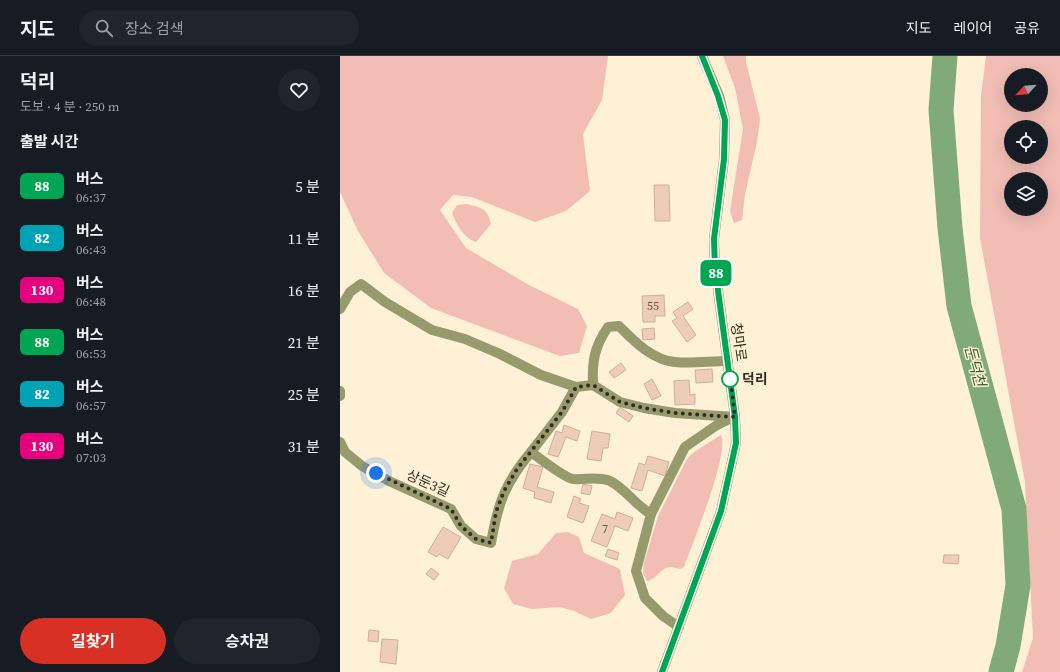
<!DOCTYPE html>
<html lang="ko">
<meta charset="utf-8">
<style>
:root{--surface:#171b24;--page:#20242c;--text:#f1f3f6;--muted:#9ea1a6;--line:#363941;--accent:#d93025}
body{margin:0;font-family:"Source Serif 4","Noto Sans KR",serif;background:var(--page);color:var(--text);height:100vh;display:flex;flex-direction:column;font-size:15px;white-space:nowrap}
*{box-sizing:border-box;margin:0}
p{font-size:13px;color:var(--muted)}
.icon{flex:none;width:22px;height:22px;fill:none;stroke:currentColor;stroke-width:2;stroke-linecap:round;stroke-linejoin:round}
.map{position:relative;flex:1;overflow:hidden}
.details{display:flex;flex-direction:column;background:var(--surface);width:340px}
.details>*{flex:none}
.badge{padding:0 8px;border-radius:6px;font-size:14px;line-height:26px}
.needle{width:26px;rotate:244deg}
.fabs{position:absolute;left:664px;top:12px;display:grid;gap:8px}
.fabs a{display:grid;place-items:center;width:44px;height:44px;border-radius:50%;background:var(--surface);box-shadow:0 4px 16px #0002;font-size:20px}
.you{position:absolute;width:20px;height:20px;margin:-10px;border:3px solid #fff;border-radius:50%;background:#1a73e8;box-shadow:0 0 0 6px #1a73e833}
.map>.badge{position:absolute;translate:-50% -50%;box-shadow:0 0 0 2px #fff}
h2{padding:0 20px;font-size:15px;line-height:36px}
.round{display:grid;place-items:center;flex:none;width:42px;height:42px;border-radius:21px;background:var(--page)}
.summary{display:flex;align-items:center;justify-content:space-between;height:68px;padding:0 20px}
h1{font-size:19px;font-weight:700;line-height:30px}
.primary-button{display:flex;gap:8px;margin-top:auto;padding:8px 20px}
.primary-button a{flex:1;height:46px;border-radius:24px;background:var(--accent);color:#fff;font-size:16px;font-weight:700;line-height:46px;text-align:center}
.primary-button a+a{background:var(--page);color:var(--text)}
ul{padding:0;list-style:none}
li{display:flex;align-items:center;gap:12px;height:52px;padding:0 20px}
li div{flex:1}
li b{display:block;font-size:15px}
li em{font-style:normal}
li .badge{min-width:44px;font-weight:700;text-align:center}
header{display:flex;align-items:center;gap:24px;box-sizing:border-box;height:56px;padding:0 20px;background:var(--surface);border-bottom:1px solid var(--line)}
header strong{font-size:19px}
nav{display:flex;gap:22px;margin-inline-start:auto;font-size:14px}
.search{width:280px;height:36px;background:var(--page);display:flex;align-items:center;gap:10px;box-sizing:border-box;padding:0 14px;border-radius:22px;color:var(--muted);font-size:15px}
main{display:flex;flex:1;min-height:0}
.map>svg:first-child{display:block}
.green{fill:#f1bdb5;fill-rule:evenodd}
.lines{fill:none;stroke-linecap:round;stroke-linejoin:round}
.river{stroke:#81aa79;stroke-width:25}
.building{fill:#eecdb6;stroke:#ceaf98}
.minor{stroke:#969a6c;stroke-width:10}
.line-casing{stroke:#fff;stroke-width:9}
.line{stroke:#00a651;stroke-width:6}
.walk{stroke:#332d20;stroke-width:4;stroke-dasharray:0 7.2}
.stop-dot{fill:#fff;stroke:#00a651;stroke-width:2}
.labels{text-anchor:middle;stroke-width:3;stroke-linejoin:round;paint-order:stroke}
.number-label{font-size:12px;fill:#625546}
.street-label{font-size:14px;fill:#332d20;stroke:#fef1d6}
.stop-label{font-size:14px;font-weight:bold;fill:#332d20;stroke:#fef1d6;text-anchor:start}
.water-label{font-size:15px;font-style:italic;fill:#2c6321;stroke:#fef1d6}
</style>
<header>
<strong>지도</strong>
<div class="search"><svg class="icon" aria-label="search" viewBox="0 0 24 24"><circle cx="10" cy="10" r="6"/><path d="M15 15l6 6"/></svg>장소 검색</div>
<nav><a>지도</a><a>레이어</a><a>공유</a></nav>
</header>
<main>
<section class="details">
<div class="summary"><div><h1>덕리</h1><p>도보 · 4 분 · 250 m</p></div><a class="round"><svg class="icon" aria-label="heart" viewBox="0 0 24 24"><path d="M12 20l-8-8c-3-5 5-10 8-4 3-6 11-1 8 4z"/></svg></a></div>
<h2>출발 시간</h2>
<ul>
<li><span class="badge" style="background:#00a651;color:#fff">88</span><div><b>버스</b><p>06:37</p></div><em>5 분</em></li>
<li><span class="badge" style="background:#00a3b4;color:#fff">82</span><div><b>버스</b><p>06:43</p></div><em>11 분</em></li>
<li><span class="badge" style="background:#e6007e;color:#fff">130</span><div><b>버스</b><p>06:48</p></div><em>16 분</em></li>
<li><span class="badge" style="background:#00a651;color:#fff">88</span><div><b>버스</b><p>06:53</p></div><em>21 분</em></li>
<li><span class="badge" style="background:#00a3b4;color:#fff">82</span><div><b>버스</b><p>06:57</p></div><em>25 분</em></li>
<li><span class="badge" style="background:#e6007e;color:#fff">130</span><div><b>버스</b><p>07:03</p></div><em>31 분</em></li>
</ul>
<div class="primary-button"><a>길찾기</a><a>승차권</a></div>
</section>
<div class="map">
<svg width="720" height="616" viewBox="0 0 720 616">
<rect width="100%" height="100%" fill="#fef1d6"/>
<g class="green">
<polygon points="0,0 268,0 262,44 243,78 250,135 226,155 195,166 132,141 113,139 100,154 126,192 189,229 238,253 247,270 239,297 220,300 91,252 44,217 18,175 0,136"/>
<polygon points="383,0 406,0 406,6 420,63 417,86 405,138 402,164 394,167 390,155 403,73 395,32"/>
<path d="M 646,0 L 720,0 L 720,616 L 682,616 L 693,582 L 685,426 L 640,182 L 641,40 ZM 671,19 L 701,19 L 701,49 L 671,49 ZM 671,71 L 701,71 L 701,101 L 671,101 ZM 671,123 L 701,123 L 701,153 L 671,153 Z"/>
<path d="M 127,148 C 142,152 147,152 151,168 L 136,186 C 123,182 117,169 112,157 L 117,149 Z"/>
<path d="M 381,379 C 390,397 352,488 344,511 L 340,513 C 320,506 322,521 307,525 L 303,517 L 304,507 L 318,460 L 347,403 L 354,396 Z"/>
<polygon points="228,476 239,481 244,497 280,513 285,539 271,557 251,563 234,555 220,551 192,553 173,548 164,532 172,505 198,498 216,477"/>
</g>
<g class="lines">
<polyline class="river" points="605,0 601,54 610,172 619,250 674,453 678,529 668,590 661,616"/>
</g>
<g class="building">
<polygon points="314,129 329,129 330,165 315,165"/>
<polygon points="324,239 325,260 315,260 315,266 303,266 302,240"/>
<polygon points="348,246 353,253 343,260 356,279 347,286 332,265 337,262 333,256"/>
<polygon points="314,272 315,283 303,284 302,273"/>
<polygon points="281,307 286,314 274,322 269,316"/>
<polygon points="372,313 373,326 356,327 355,314"/>
<polygon points="312,323 321,340 312,344 304,328"/>
<polygon points="349,324 350,339 355,338 355,348 335,349 334,325"/>
<polygon points="280,351 293,360 289,366 276,357"/>
<polygon points="224,369 240,375 237,385 226,381 218,401 208,398 216,375 222,377"/>
<polygon points="252,375 270,378 268,392 263,392 261,405 247,403"/>
<polygon points="308,400 329,406 325,420 308,414 302,435 291,432 299,407 305,409"/>
<polygon points="190,408 203,411 197,431 214,436 211,447 194,442 195,436 183,432"/>
<polygon points="243,428 252,430 250,439 241,437"/>
<polygon points="234,440 241,443 239,447 249,450 243,467 227,461"/>
<polygon points="277,456 293,462 288,475 275,470 267,491 251,485 262,458 275,463"/>
<polygon points="103,471 121,481 108,503 99,498 97,501 88,496"/>
<polygon points="268,493 279,497 277,504 265,500"/>
<polygon points="604,499 619,499 618,508 603,507"/>
<polygon points="91,512 99,518 94,524 86,518"/>
<polygon points="29,574 39,575 38,586 28,585"/>
<polygon points="42,583 58,584 56,608 40,606"/>
</g>
<g class="lines">
<g class="minor">
<polyline points="0,253 10,236 21,228 45,246 92,274 125,283 160,298 201,319 236,331 253,329 280,346 304,352 335,357 395,361"/>
<path d="M 253,329 C 252,306 254,291 268,271 L 279,270 C 294,285 312,304 335,306 C 352,308 371,305 388,305"/>
<polyline points="0,335 0,340"/>
<path d="M 0,386 L 5,396 L 22,410 L 49,425 L 111,453 L 121,470 L 136,483 L 151,487 C 158,447 165,427 191,396 C 199,402 225,422 233,423 C 245,424 258,420 270,425 C 286,433 295,449 311,458 L 296,515 L 305,542 L 323,560 L 339,571"/>
<polyline points="191,396 222,356 236,331"/>
<polyline points="311,458 345,391 377,369 393,361"/>
<polyline points="322,616 381,455 396,387 395,361 375,212 374,183 384,103 385,64 379,40 362,0"/>
</g>
</g>
<g class="lines">
<g class="line-casing">
<polyline id="line" points="322,616 381,455 396,387 395,361 375,212 374,183 384,103 385,64 378,40 362,0"/>
</g>
<use href="#line" class="line"/>
<polyline class="walk" points="36,417 111,453 121,470 136,483 151,487 156,456 164,435 177,413 222,356 236,331 253,329 280,346 304,352 335,357 395,361 390,319 390,323"/>
</g>
<circle class="stop-dot" cx="390" cy="323" r="8"/>
<g class="labels">
<g class="number-label">
<text x="313" y="254">55</text>
<text x="265" y="477">7</text>
</g>
<g class="street-label">
<text transform="translate(399 286) rotate(82)" y="5">청마로</text>
<text transform="translate(88 427) rotate(24)" y="5">상둔3길</text>
</g>
<g class="stop-label">
<text x="402" y="328">덕리</text>
</g>
<g class="water-label">
<text transform="translate(635 310) rotate(75)" y="5">둔덕천</text>
</g>
</g>
</svg>
<div class="fabs">
<a><svg class="needle" viewBox="-14 -14 28 28"><path d="M0-13l5 13h-10z" fill="#e53935"/><path d="M0 13l5-13h-10z" fill="#9ea1a6"/></svg></a>
<a><svg class="icon" aria-label="locate" viewBox="0 0 24 24"><circle cx="12" cy="12" r="6"/><path d="M12 2v4M12 18v4M2 12h4M18 12h4"/></svg></a>
<a><svg class="icon" aria-label="layers" viewBox="0 0 24 24"><path d="M12 4l9 5-9 5-9-5zM3 14l9 5 9-5"/></svg></a>
</div>
<div class="you" style="left:36px;top:417px"></div>
<b class="badge" style="left:376px;top:217px;background:#00a651;color:#fff">88</b>
</div>
</main>
